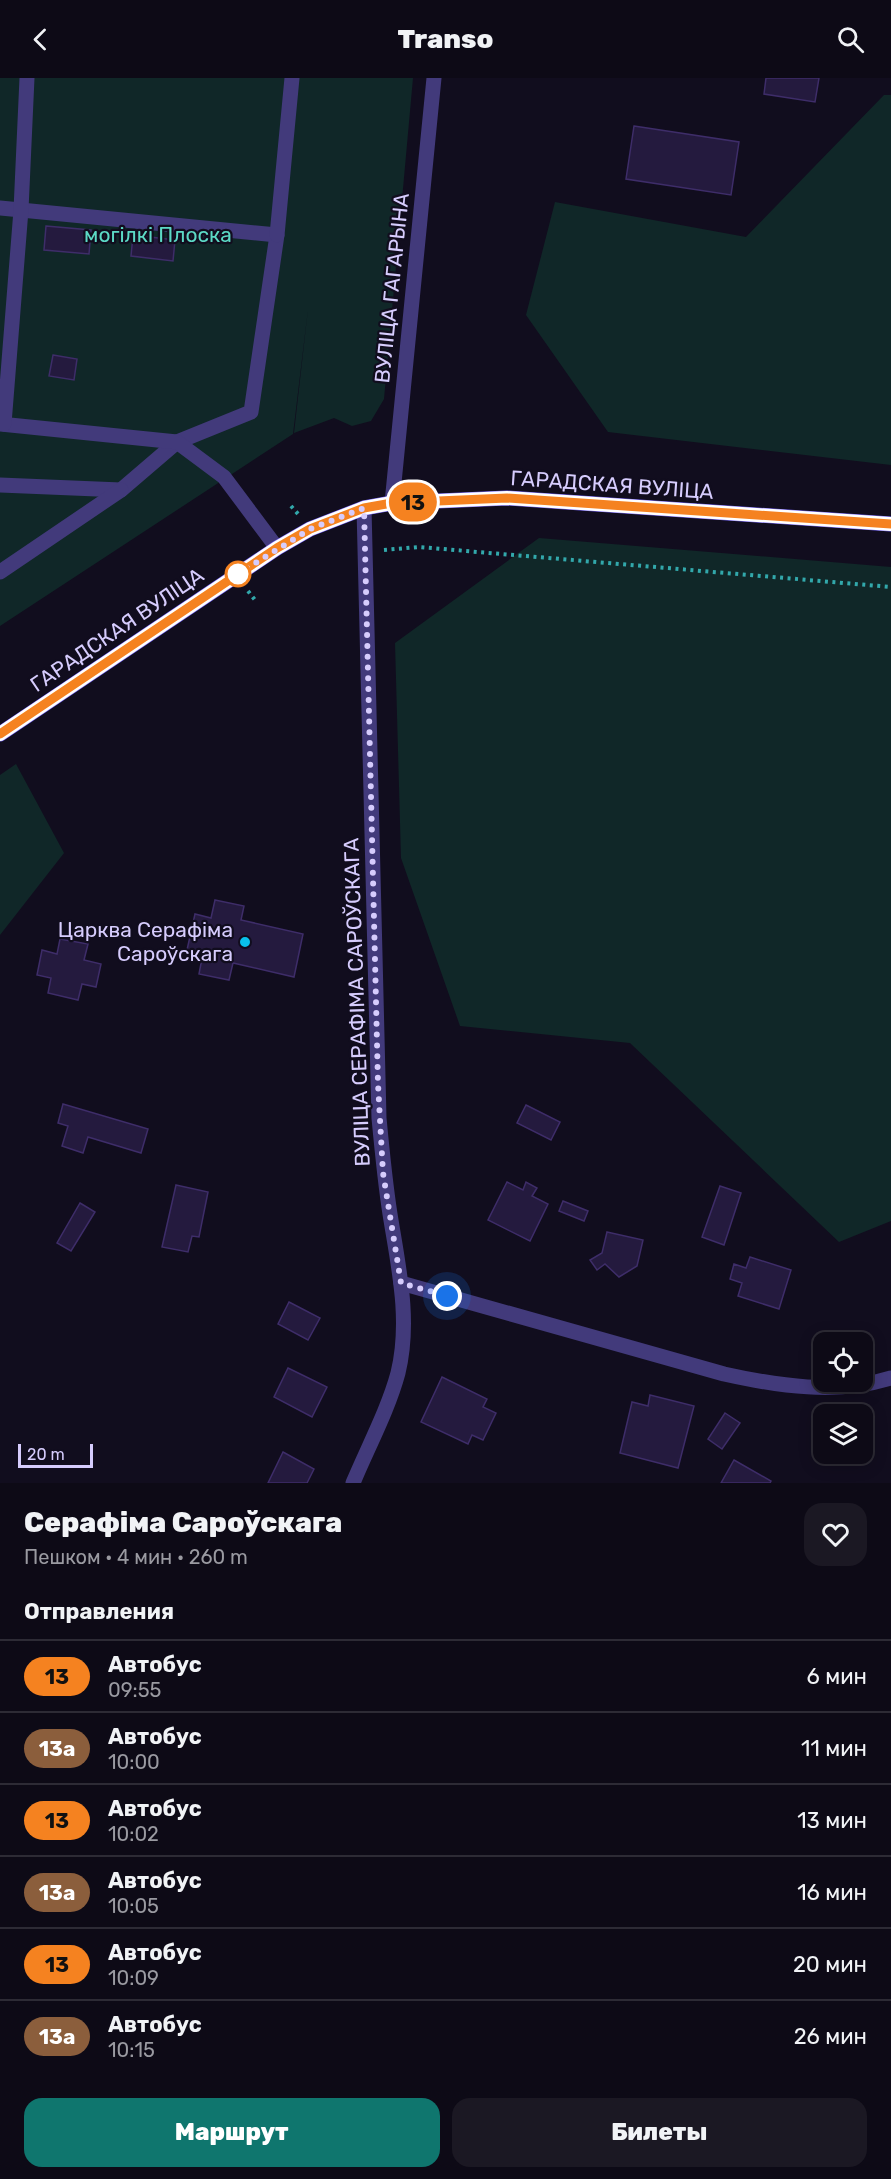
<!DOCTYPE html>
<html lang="ru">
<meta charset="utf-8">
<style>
:root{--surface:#0d0a16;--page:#1b1823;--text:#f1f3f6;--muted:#9a9aa1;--line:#2d2b35;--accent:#0f766e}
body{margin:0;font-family:Rubik,sans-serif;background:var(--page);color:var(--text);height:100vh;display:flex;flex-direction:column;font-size:22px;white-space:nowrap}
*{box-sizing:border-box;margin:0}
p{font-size:20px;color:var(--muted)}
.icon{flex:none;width:33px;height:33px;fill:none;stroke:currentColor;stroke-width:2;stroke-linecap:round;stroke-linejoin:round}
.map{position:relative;height:1405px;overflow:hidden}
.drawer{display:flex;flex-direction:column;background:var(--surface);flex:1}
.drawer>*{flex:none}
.badge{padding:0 12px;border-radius:20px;font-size:21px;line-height:39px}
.fabs{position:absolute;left:813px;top:1254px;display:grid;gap:12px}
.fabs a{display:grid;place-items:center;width:60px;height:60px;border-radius:12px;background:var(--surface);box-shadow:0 3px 15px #0003,0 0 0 2px var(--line);font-size:30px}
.scale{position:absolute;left:18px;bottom:15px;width:75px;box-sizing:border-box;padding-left:6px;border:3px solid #d6ccfd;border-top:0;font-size:16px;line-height:21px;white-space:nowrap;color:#d6ccfd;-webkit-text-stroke:4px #110d1e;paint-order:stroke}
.you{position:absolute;width:30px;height:30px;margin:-15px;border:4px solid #fff;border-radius:50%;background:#1a73e8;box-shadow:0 0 0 9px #1a73e833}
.map>.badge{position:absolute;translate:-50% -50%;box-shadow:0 0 0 3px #fff}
h2{padding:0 24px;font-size:22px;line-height:54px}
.round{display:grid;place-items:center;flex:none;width:63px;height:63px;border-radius:18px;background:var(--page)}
.overview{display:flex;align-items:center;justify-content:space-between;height:102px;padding:0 24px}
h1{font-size:28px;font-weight:800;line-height:45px}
.action{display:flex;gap:12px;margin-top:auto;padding:12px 24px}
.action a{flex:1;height:69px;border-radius:18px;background:var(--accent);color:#fff;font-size:24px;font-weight:800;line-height:69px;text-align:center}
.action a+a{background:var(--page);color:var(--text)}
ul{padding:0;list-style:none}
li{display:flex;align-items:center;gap:18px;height:72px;padding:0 24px;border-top:2px solid var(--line)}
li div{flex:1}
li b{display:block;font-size:22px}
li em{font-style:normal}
li .badge{min-width:66px;font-weight:700;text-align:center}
header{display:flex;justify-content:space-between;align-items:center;height:78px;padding:0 24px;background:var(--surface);font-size:27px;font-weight:800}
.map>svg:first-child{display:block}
.green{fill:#102728}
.building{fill:#241a3e;stroke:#3e2d69;stroke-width:1.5}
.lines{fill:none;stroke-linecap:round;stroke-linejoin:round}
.path{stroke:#32a8ab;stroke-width:4;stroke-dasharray:3 4.5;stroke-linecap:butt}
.service{stroke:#423a7b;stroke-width:15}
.minor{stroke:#423a7b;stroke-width:15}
.tertiary{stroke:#423a7b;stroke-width:15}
.secondary{stroke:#7767f9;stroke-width:15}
.line-casing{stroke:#fff;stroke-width:14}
.line{stroke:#f58220;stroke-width:9}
.walk{stroke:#d6ccfd;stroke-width:6;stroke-dasharray:0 10.8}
.stop-dot{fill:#fff;stroke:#f58220;stroke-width:3}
.poi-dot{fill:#09c1ec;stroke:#110d1e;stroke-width:2}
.labels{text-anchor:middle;stroke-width:4.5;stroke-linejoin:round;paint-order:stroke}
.park-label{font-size:21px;fill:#5cd9c5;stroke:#110d1e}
.street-label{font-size:21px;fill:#d6ccfd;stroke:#110d1e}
.poi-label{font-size:21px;fill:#d6ccfd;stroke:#110d1e;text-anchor:end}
</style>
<header><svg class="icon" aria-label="back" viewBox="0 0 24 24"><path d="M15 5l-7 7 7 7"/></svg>Transo<svg class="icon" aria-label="search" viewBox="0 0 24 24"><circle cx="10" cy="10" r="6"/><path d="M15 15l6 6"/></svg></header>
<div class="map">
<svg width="891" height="1405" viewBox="0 0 891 1405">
<rect width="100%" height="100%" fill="#110d1e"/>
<g class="green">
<polygon points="0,0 413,0 384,321 371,343 352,348 334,340 294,355 308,231 293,356 0,548"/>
<polygon points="884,17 891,17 891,387 608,354 526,237 555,124 746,159"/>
<polygon points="539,460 891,489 891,1143 839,1164 630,965 460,948 401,780 395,565"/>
<polygon points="16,686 64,775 0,857 0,697"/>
</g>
<g class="building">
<polygon points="766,0 819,0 815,24 764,16"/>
<polygon points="634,48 739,64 731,117 626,101"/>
<polygon points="46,148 91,152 89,176 44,172"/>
<polygon points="133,157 175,162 173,183 131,178"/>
<polygon points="53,277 77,281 74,302 49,298"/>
<polygon points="215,822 244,828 241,842 303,856 294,899 233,885 229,902 199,896 203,875 187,872 195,836 211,840"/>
<polygon points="60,861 88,866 84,882 101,886 96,909 82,906 78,922 48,915 51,900 37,897 42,872 57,876"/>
<polygon points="63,1026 148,1051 141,1075 88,1059 83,1075 62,1068 68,1048 58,1045"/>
<polygon points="526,1027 560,1044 551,1062 517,1045"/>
<polygon points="507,1104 523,1112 526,1104 537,1110 532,1118 548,1126 530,1163 488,1142"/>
<polygon points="176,1107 208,1114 199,1159 192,1158 188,1174 162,1169"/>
<polygon points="720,1108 741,1115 724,1167 702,1159"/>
<polygon points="563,1123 588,1133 584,1143 559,1133"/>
<polygon points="80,1125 95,1134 71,1173 57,1165"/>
<polygon points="607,1154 643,1162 637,1188 619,1199 605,1186 597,1192 590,1182 602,1175"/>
<polygon points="750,1179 791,1192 779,1231 738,1218 742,1205 730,1201 734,1186 746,1190"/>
<polygon points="289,1224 320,1240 308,1262 278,1246"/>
<polygon points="288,1290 327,1309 312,1339 274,1319"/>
<polygon points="442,1299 487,1321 483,1329 496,1335 483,1362 472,1357 468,1366 421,1344"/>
<polygon points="650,1317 694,1328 678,1390 620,1375 632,1324 648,1328"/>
<polygon points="725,1335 740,1345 722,1371 708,1361"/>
<polygon points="283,1374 314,1391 307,1405 268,1405"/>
<polygon points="734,1382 771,1403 770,1405 721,1405"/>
</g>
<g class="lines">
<g class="path">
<polyline points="291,428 299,437"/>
<polyline points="384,472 419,469 891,509"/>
<polyline points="248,513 255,522"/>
</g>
<g class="service">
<polyline points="0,130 277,157 251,334 177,364 121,412 0,407"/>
<polyline points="277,157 292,0"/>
<polyline points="0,346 177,364 224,399 277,470"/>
<polyline points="4,346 21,132 27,0"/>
<polyline points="0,494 121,412"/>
</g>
<g class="minor">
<path d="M 401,1205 L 724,1296 C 778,1308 837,1317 891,1300"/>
<path d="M 353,1405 C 368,1369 388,1332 398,1295 C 411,1242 398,1187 390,1136 C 385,1104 382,1072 379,1040 L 364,430"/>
</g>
<polyline class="tertiary" points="392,425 434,0"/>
<polyline class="secondary" points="0,656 277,470 310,451 364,430 392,425 507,420 891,446"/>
</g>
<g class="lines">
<g class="line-casing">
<polyline id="line" points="0,656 277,470 310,451 364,430 392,425 507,420 891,446"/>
</g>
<use href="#line" class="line"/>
<polyline class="walk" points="238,496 310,451 364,430 378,1006 383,1095 401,1205 447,1218"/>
</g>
<circle class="stop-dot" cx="238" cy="496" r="12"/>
<circle class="poi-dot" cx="245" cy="864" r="6"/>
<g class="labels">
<g class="park-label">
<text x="158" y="164">могілкі Плоска</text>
</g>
<g class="street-label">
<text transform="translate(392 210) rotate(-84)" y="7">ВУЛІЦА ГАГАРЫНА</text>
<text transform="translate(612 407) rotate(4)" y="7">ГАРАДСКАЯ ВУЛІЦА</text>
<text transform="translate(117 552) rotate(-34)" y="7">ГАРАДСКАЯ ВУЛІЦА</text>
<text transform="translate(357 924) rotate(-92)" y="7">ВУЛІЦА СЕРАФІМА САРОЎСКАГА</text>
</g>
<g class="poi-label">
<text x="233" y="859">Царква Серафіма<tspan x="233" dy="24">Сароўскага</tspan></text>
</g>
</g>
</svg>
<div class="fabs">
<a><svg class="icon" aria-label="locate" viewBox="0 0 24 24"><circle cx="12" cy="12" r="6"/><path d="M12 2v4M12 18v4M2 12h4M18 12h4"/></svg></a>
<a><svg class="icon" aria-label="layers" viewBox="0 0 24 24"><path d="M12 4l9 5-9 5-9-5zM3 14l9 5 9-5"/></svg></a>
</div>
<div class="scale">20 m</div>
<div class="you" style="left:447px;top:1218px"></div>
<b class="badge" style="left:413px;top:424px;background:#f58220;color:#111">13</b>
</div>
<section class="drawer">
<div class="overview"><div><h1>Серафіма Сароўскага</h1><p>Пешком · 4 мин · 260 m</p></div><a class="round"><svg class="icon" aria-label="heart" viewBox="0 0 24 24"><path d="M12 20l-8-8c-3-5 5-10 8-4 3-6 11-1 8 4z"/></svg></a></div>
<h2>Отправления</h2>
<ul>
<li><span class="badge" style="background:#f58220;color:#111">13</span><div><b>Автобус</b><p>09:55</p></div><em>6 мин</em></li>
<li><span class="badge" style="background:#8b5e3c;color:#fff">13а</span><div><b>Автобус</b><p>10:00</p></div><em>11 мин</em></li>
<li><span class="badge" style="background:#f58220;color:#111">13</span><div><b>Автобус</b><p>10:02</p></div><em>13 мин</em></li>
<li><span class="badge" style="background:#8b5e3c;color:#fff">13а</span><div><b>Автобус</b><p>10:05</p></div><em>16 мин</em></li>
<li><span class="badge" style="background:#f58220;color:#111">13</span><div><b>Автобус</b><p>10:09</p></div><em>20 мин</em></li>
<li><span class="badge" style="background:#8b5e3c;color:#fff">13а</span><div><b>Автобус</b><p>10:15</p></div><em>26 мин</em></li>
</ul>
<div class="action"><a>Маршрут</a><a>Билеты</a></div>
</section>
